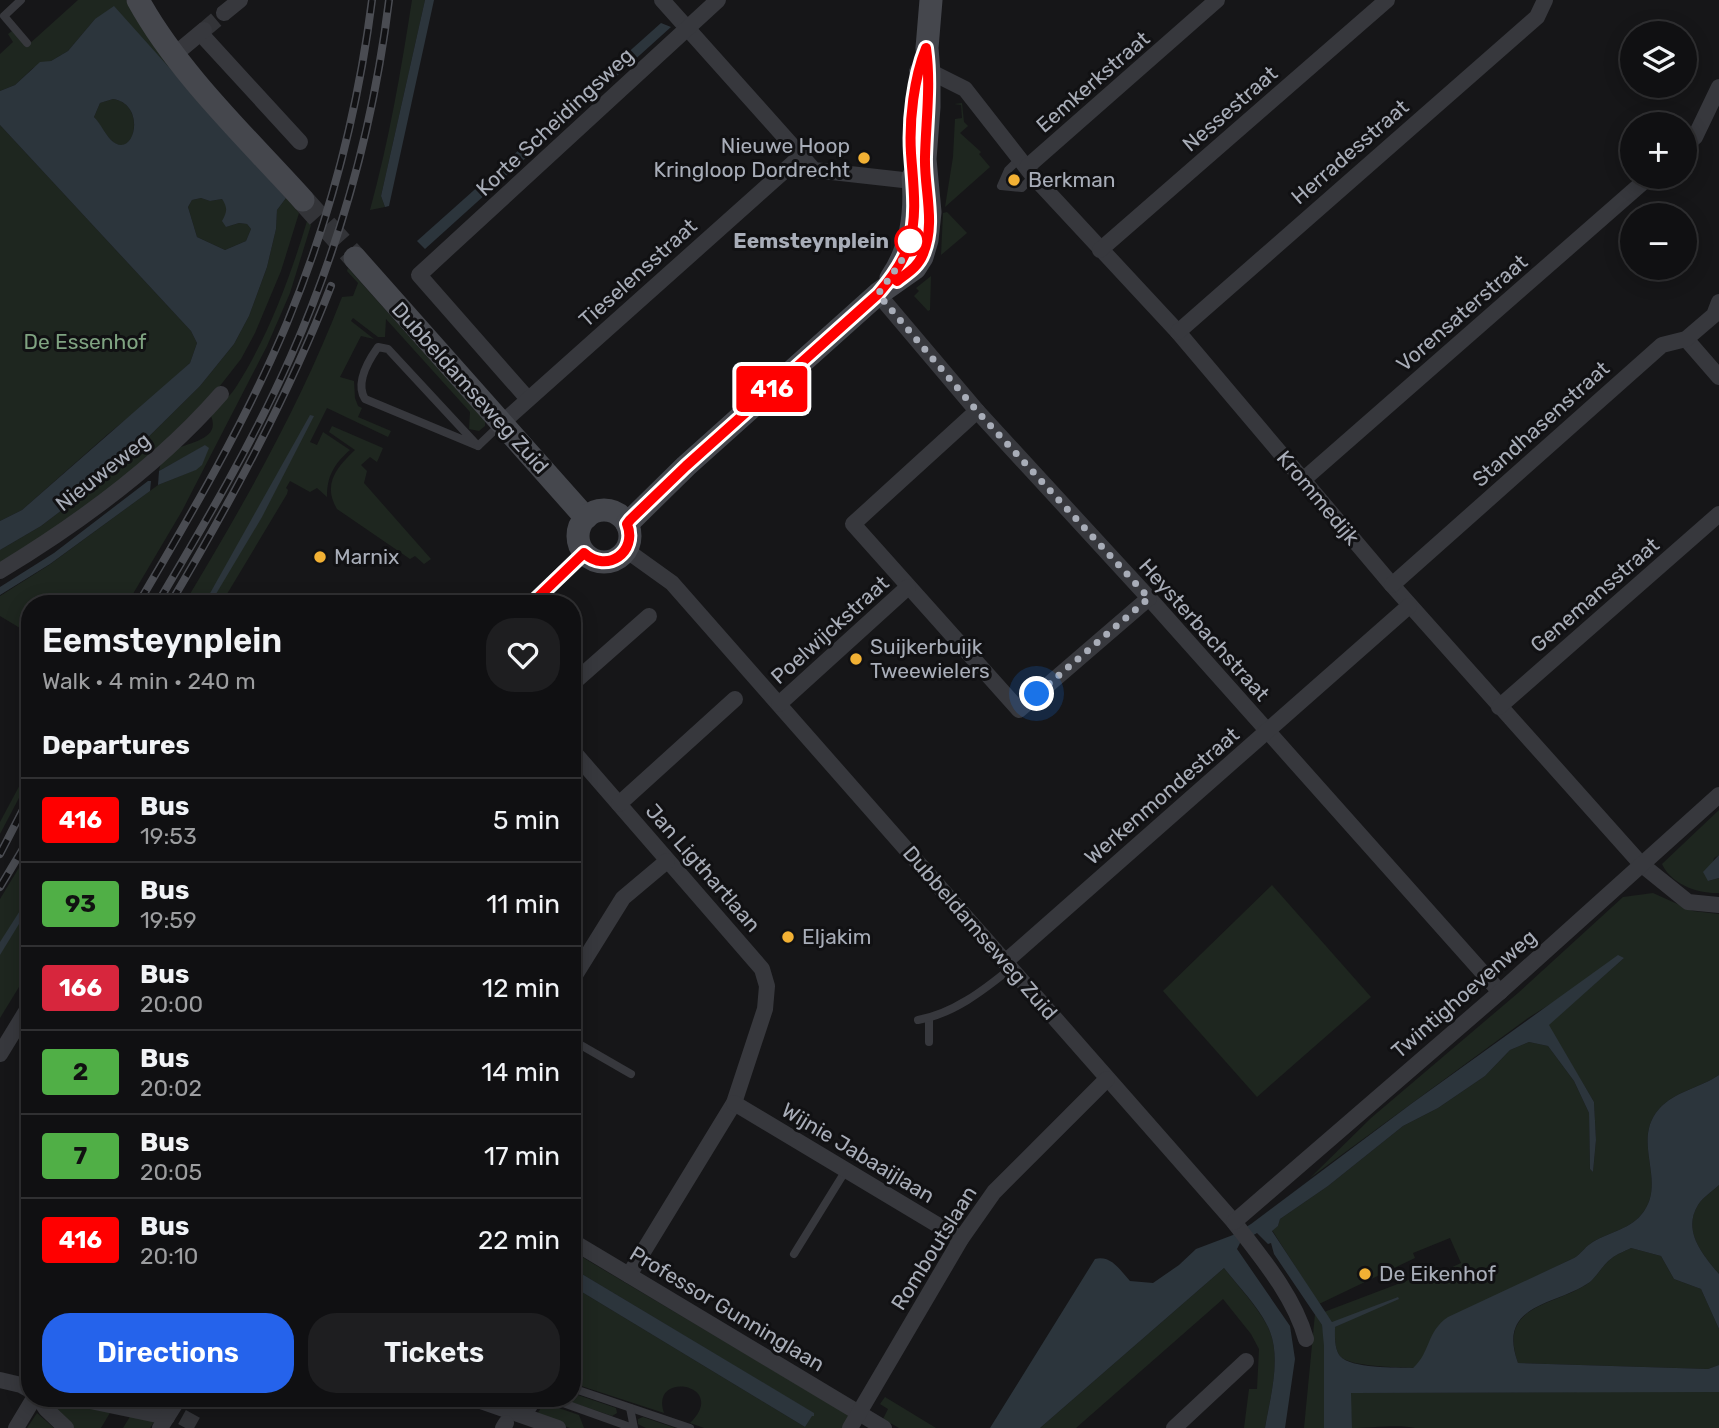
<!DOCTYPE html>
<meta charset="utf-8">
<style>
:root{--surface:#101012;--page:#1e1e20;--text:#f1f3f6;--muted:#9c9d9f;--line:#303032;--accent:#2563eb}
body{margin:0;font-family:Rubik,sans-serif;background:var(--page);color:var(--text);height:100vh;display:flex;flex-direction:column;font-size:26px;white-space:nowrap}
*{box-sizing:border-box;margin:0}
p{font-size:23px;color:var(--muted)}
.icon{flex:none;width:38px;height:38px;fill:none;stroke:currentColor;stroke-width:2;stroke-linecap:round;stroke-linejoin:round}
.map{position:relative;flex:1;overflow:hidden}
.panel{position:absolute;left:21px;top:595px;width:560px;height:812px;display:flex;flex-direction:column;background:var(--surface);border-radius:28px;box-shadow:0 4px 18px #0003,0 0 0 2px var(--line)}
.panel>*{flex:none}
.badge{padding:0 14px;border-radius:5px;font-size:24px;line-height:46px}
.fabs{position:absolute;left:1620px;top:21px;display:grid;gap:14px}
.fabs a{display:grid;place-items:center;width:77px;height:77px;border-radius:50%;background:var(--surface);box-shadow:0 4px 18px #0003,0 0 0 2px var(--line);font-size:35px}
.you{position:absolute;width:35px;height:35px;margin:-18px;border:5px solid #fff;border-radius:50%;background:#1a73e8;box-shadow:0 0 0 10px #1a73e833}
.map>.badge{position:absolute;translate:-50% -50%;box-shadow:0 0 0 4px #fff}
h2{padding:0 21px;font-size:26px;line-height:63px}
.round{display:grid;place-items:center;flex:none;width:74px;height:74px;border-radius:28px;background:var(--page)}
.summary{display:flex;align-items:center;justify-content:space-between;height:119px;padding:0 21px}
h1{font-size:33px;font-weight:600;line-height:52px}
.primary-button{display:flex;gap:14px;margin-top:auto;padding:14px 21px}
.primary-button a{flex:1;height:80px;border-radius:28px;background:var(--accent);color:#fff;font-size:28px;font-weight:600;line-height:80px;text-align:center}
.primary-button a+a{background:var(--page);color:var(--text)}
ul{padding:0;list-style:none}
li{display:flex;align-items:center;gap:21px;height:84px;padding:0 21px;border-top:2px solid var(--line)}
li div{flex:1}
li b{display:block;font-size:26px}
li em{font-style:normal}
li .badge{min-width:77px;font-weight:700;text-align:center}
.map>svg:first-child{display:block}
.green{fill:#1e261f}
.water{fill:#2c353c;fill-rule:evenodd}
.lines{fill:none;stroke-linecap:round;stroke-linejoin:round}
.street-tunnel{stroke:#333438;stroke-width:16;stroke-dasharray:16 8;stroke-linecap:butt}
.secondary-tunnel{stroke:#333438;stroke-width:23;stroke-dasharray:23 11;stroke-linecap:butt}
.lane{stroke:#37383d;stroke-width:8}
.street{stroke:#37383d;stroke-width:16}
.secondary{stroke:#45474d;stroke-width:23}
.rail-casing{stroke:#4a4c52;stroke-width:8}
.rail{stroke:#111113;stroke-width:5;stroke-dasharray:16;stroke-linecap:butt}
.line-casing{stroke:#fff;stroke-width:16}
.line{stroke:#f00;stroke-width:10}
.walk{stroke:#a8adb8;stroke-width:7;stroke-dasharray:0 12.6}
.poi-dot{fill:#f2b134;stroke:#111113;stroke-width:2.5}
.stop-dot{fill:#fff;stroke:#f00;stroke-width:3.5}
.labels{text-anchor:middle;stroke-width:6;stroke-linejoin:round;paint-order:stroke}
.street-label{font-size:21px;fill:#a8adb8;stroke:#111113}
.poi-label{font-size:21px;fill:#a8adb8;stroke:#111113;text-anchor:start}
.stop-label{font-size:21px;font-weight:bold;fill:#a8adb8;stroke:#111113;text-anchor:end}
.park-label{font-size:21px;fill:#7fa381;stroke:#111113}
</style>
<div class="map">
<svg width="1719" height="1428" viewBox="0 0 1719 1428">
<rect width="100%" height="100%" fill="#161618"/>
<g class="green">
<polygon points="78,0 126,0 179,79 95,19 68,51 51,61 33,68 15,85 0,91 0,54 13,42 8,34 12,31 27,46"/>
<path d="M 412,0 L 425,0 L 381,196 L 385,207 L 370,210 C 389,141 401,71 412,0 Z"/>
<path d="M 113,99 C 148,104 134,163 111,140 C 105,134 100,124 94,117 L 100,103 Z"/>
<polygon points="962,103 964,122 968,126 960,133 981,152 979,154 990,167 945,207 953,157 955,119 962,118 961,105 954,104"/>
<polygon points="0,125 191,331 197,343 190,363 145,404 108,434 22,510 0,521"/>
<polygon points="201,198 210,201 222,199 227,206 226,227 239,223 247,224 251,229 246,241 225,250 197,237 188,207 192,200"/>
<polygon points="286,198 299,213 281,271 255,333 241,359 216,391 137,468 28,548 0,564 0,550 41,526 116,469 200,386 234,344 249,316 267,267 276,229 277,210"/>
<polygon points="947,212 967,233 941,255 943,213"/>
<path d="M 307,221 L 311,225 L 290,293 L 267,346 L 182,511 L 127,604 L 30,604 L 30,634 L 0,616 L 0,596 L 49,565 L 158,485 L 195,470 L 206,445 L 159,471 L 161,462 C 165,458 169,453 174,450 C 188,442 221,440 211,416 C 218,405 229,398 236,387 C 268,337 290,278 307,221 Z"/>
<path d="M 348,268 L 485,421 L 485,426 L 479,431 L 469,429 L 470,412 L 386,319 L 385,337 L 378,337 L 353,318 L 351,321 L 374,339 L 361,336 L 340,377 L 354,381 L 355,398 L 358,406 L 362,408 L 358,417 L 391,431 L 388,437 L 327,408 L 310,442 L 317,445 L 323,432 L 350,450 C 334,464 327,476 327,497 L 317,488 L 310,492 L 290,481 L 286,488 L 288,490 L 287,494 L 221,604 L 184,604 C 244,504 300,406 342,297 L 353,296 L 358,283 L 347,271 Z"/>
<polygon points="931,276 930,310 928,311 914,296 919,291 916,288"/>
<path d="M 332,426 L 383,448 L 377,462 L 370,457 L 361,465 L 367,471 L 364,483 L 431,559 L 424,564 L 415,556 L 410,559 L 337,509 C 322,484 337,467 355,450 L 329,432 Z"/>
<polygon points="30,766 30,777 0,834 0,822"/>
<path d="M 1719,810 L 1719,855 L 1714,858 L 1708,881 L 1719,878 L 1719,893 C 1698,894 1671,884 1662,864 Z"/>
<polygon points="26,856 30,858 30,969 0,1018 0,899"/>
<polygon points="1272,885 1371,997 1257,1097 1163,991"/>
<path d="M 1653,893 L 1693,911 L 1719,914 L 1719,1075 C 1700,1088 1675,1091 1659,1109 C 1630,1142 1669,1182 1641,1215 C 1629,1230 1605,1233 1590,1244 C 1584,1248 1581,1254 1574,1258 L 1526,1281 L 1413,1368 C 1398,1367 1349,1367 1340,1356 C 1334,1348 1335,1336 1335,1327 L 1398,1297 L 1339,1321 L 1332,1322 L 1324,1312 L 1411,1279 L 1424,1280 L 1461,1263 L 1450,1238 L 1413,1253 L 1415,1258 L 1319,1304 L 1272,1230 L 1278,1226 L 1280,1219 L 1328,1186 L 1403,1126 L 1438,1108 L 1485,1076 L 1510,1050 L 1529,1042 L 1548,1046 L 1574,1081 L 1589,1113 L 1590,1169 L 1593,1172 L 1596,1140 L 1594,1102 L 1548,1025 L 1624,958 L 1528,1018 L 1310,1178 L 1371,1118 L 1518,993 L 1623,897 Z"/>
<path d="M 1719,1185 L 1719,1274 C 1703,1255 1682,1231 1698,1205 C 1703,1197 1713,1191 1719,1185 Z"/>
<path d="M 1631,1248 L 1661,1256 L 1674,1279 L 1701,1289 L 1719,1329 L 1719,1365 L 1708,1369 L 1518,1363 C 1497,1303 1555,1307 1590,1282 C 1598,1275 1603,1264 1612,1258 C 1617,1254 1625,1251 1631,1248 Z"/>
<path d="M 572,1251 L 850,1416 L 842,1428 L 704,1428 L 690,1423 C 730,1384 649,1370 664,1413 L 572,1383 L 572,1286 L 805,1427 L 813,1413 L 572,1268 Z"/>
<path d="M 1224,1268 C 1238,1286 1256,1305 1267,1325 C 1283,1355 1270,1397 1265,1428 L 1244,1428 L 1249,1389 L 1257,1389 L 1259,1349 L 1251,1334 L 1223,1299 L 1076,1428 L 1040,1428 Z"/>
<polygon points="1315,1314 1322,1325 1324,1336 1324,1428 1304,1428"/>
<path d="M 1586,1392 L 1719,1392 L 1719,1428 L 1415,1428 C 1400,1424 1369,1428 1352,1428 L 1350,1393 Z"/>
<polygon points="572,1393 616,1408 617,1413 612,1416 559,1398 572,1398"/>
<polygon points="885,1397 936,1428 899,1428 883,1419 888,1409 880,1404"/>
<polygon points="54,1398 57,1398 111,1411 101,1428 74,1428 49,1405"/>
<polygon points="141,1398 169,1398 159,1411 138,1404"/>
<polygon points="544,1403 579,1415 584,1428 570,1428 536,1416"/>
<polygon points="37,1413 54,1428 27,1428"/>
<polygon points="131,1415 154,1422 150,1428 123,1428"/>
<polygon points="643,1417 675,1428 646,1428 638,1424 638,1419"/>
</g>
<g class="water">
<polygon points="425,0 434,0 389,206 385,207 381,196"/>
<path d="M 114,6 L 286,198 L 277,210 L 276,229 L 267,267 L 249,316 L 234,344 L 200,386 L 116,469 L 41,526 L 0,550 L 0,521 L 22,510 L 190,363 L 197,343 L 191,331 L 0,125 L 0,91 L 15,85 L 40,62 L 51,61 L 68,51 L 95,19 ZM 113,99 C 148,104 134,162 111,140 C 105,134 101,124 94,117 L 100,103 ZM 201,198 L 210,201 L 222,199 C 228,208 227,212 222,221 L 226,227 L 239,223 L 247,224 L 251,229 L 246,241 L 225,250 L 197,237 L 188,207 L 192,200 Z"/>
<polygon points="661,23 671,27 425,249 417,241"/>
<polygon points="310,415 314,416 262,517 210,604 204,604"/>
<polygon points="205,445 209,448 202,465 196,470 158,485 159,471"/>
<polygon points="148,481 151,481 150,491 50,564 0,595 0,587 54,553"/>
<polygon points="1719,855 1719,878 1708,881 1703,872"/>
<polygon points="30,895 30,906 0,955 0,942"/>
<path d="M 1618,955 L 1624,958 L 1549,1025 L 1594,1102 L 1596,1140 L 1593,1172 L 1590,1169 L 1589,1113 L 1574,1081 L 1548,1046 L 1529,1042 L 1510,1050 L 1485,1076 L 1438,1108 L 1403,1126 L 1328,1186 L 1280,1219 L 1278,1226 L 1272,1231 L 1332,1322 L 1398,1297 L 1399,1299 L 1335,1327 C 1335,1336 1334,1348 1340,1356 C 1351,1369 1396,1367 1413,1368 C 1431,1352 1426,1332 1448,1317 L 1574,1258 C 1581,1254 1584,1248 1590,1244 C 1605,1233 1629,1230 1641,1215 C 1669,1182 1630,1142 1659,1109 C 1675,1091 1700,1088 1719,1075 L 1719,1185 C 1713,1191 1703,1197 1698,1205 C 1682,1231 1703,1255 1719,1274 L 1719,1329 L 1701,1289 L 1674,1279 L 1661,1256 L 1631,1248 C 1625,1251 1617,1254 1612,1258 C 1603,1264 1598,1275 1590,1282 C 1556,1306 1496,1303 1518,1363 L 1708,1369 L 1719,1365 L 1719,1392 L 1351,1393 L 1352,1428 L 1324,1428 L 1324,1346 L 1322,1325 L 1274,1254 L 1271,1243 L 1268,1244 L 1257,1233 L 1240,1243 L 1237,1249 L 1290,1326 L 1295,1359 L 1285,1428 L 1265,1428 C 1270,1397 1283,1355 1267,1325 C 1257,1305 1238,1286 1224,1268 L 1040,1428 L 990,1428 L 1095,1259 C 1111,1255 1120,1270 1130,1281 L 1153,1283 L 1179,1265 L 1196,1249 L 1233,1235 L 1251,1224 L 1411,1104 Z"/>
<polygon points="572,1268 814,1413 814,1416 812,1416 805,1427 572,1286"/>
</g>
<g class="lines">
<g class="street-tunnel">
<polyline points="204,30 224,13"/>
<polyline points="182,1417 202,1428"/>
</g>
<polyline class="secondary-tunnel" points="303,200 355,258"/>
<g class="lane">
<polyline points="21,0 4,16 27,43"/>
<polyline points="1020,158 1008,170 1001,186 1022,188 1033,176"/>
<path d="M 378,347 L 388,349 L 478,446 L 365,399 C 355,383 368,361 378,347 Z"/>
<polyline points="478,446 501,424"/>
<polyline points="929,1018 929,1042"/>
<path d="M 918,1020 C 953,1014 984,990 1011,968"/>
<polyline points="572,1040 631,1074"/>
<polyline points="794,1254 846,1170"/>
<polyline points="572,1388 690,1428"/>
<polyline points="549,1398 633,1428"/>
<polyline points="630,1408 634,1428"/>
<polyline points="526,1418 540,1398"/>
</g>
<g class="street">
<polyline points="662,0 814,170 921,182"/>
<polyline points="224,13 240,0"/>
<polyline points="201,34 300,142"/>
<polyline points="174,55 204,30"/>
<polyline points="917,71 937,75 965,89 1033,176 1178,332 1392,585 1641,864 1688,902 1719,905"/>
<polyline points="1685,145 1695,137 1719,87"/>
<polyline points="1027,167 1217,0"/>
<polyline points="1100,250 1387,0"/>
<polyline points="878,294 977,411 1149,598 1500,992"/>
<polyline points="1178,332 1537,17 1545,0"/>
<polyline points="1686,339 1719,377"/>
<polyline points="528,399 419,275 718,0"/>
<polyline points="977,411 853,524 1019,710 1149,598"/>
<polyline points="502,423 801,156"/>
<polyline points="1303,480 1649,177"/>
<path d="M 626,550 L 672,583 L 1234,1222 C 1261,1257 1294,1296 1306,1339"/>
<path d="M 0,571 C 81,522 159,465 221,394"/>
<polyline points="1392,585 1662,345 1686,339 1714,315 1719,302"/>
<polyline points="531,604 584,553"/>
<polyline points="572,684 649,616"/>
<polyline points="779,704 908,587"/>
<polyline points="1499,707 1719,514"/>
<polyline points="572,750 762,969 767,986 765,1009 734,1103 629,1275"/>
<polyline points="619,804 735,699"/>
<polyline points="1005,962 1409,606"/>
<polyline points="572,980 623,898 667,861"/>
<polyline points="0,1054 30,1005"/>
<polyline points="734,1103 961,1239"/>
<polyline points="1234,1222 1500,992 1719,795"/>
<polyline points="572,1241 884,1428"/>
<polyline points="0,1380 21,1385 30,1390"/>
<polyline points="39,1398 46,1409 66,1428"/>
<polyline points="76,1398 167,1417"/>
<polyline points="472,1398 558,1428"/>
<polyline points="16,1428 34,1398"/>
<polyline points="160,1428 179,1398"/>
<polyline points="503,1428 506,1423"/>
<polyline points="850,1428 961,1239 994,1192 1107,1079"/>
<polyline points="1174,1428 1246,1361"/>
</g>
<g class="secondary">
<path d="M 138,0 C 178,73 247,138 303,200"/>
<polyline points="355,258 586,518"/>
<path d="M 891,278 C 912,248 916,213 913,177"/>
<circle cx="604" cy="536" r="26"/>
<polyline points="627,524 686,466 878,294 915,268 922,257 927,240 930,212 925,159 929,107 929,73 927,48 931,0"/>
</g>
<g class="rail-casing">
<g id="rail">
<path d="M 138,604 C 192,513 246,421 287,323 C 330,219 358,111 372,0"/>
<path d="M 157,604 C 205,523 253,442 291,356 C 341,243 374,123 389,0"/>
<path d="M 170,604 C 231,501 288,397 331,286"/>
<polyline points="0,854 30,796"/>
<polyline points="0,887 30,837"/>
</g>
</g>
<use href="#rail" class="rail"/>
</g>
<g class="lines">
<g class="line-casing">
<path id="line" d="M 531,604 L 584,553 C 607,574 638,552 627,524 L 630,520 L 686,466 L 878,294 C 891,279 903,263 909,244 C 918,215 913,183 911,153 C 909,120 914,78 926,48 C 931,85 926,120 925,157 C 924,189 936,223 923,254 C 918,267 907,273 897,281"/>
</g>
<use href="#line" class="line"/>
<polyline class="walk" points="910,241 910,239 901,262 878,294 977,411 1149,598 1037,694"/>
</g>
<g class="poi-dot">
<circle cx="864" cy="158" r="7"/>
<circle cx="1014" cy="180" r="7"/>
<circle cx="320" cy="557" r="7"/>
<circle cx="856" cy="659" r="7"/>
<circle cx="788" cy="937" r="7"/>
<circle cx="1365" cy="1274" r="7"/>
</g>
<circle class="stop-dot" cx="910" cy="241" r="14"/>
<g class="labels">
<g class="street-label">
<text transform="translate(1093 82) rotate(-41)" y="7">Eemkerkstraat</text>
<text transform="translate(1230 109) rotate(-41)" y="7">Nessestraat</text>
<text transform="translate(555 122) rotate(-43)" y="7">Korte Scheidingsweg</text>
<text transform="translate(1350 152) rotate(-41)" y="7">Herradesstraat</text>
<text transform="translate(638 273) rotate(-42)" y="7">Tieselensstraat</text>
<text transform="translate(1462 313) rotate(-41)" y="7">Vorensaterstraat</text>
<text transform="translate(470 388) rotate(48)" y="7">Dubbeldamseweg Zuid</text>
<text transform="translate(1541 424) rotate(-42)" y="7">Standhasenstraat</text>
<text transform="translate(103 472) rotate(-38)" y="7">Nieuweweg</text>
<text transform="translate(1318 498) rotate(50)" y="7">Krommedijk</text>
<text transform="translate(1595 595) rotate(-41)" y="7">Genemansstraat</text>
<text transform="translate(830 630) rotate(-42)" y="7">Poelwijckstraat</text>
<text transform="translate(1204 630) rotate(48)" y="7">Heysterbachstraat</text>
<text transform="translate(1162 796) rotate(-41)" y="7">Werkenmondestraat</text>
<text transform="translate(703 868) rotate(49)" y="7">Jan Ligthartlaan</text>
<text transform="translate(980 933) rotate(49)" y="7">Dubbeldamseweg Zuid</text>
<text transform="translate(1464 994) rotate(-41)" y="7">Twintighoevenweg</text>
<text transform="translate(858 1153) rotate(31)" y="7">Wijnie Jabaaijlaan</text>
<text transform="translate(934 1248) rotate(-58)" y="7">Romboutslaan</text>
<text transform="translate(727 1309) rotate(31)" y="7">Professor Gunninglaan</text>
</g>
<g class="poi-label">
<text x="850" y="153" text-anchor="end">Nieuwe Hoop<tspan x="850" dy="24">Kringloop Dordrecht</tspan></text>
<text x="1028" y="187">Berkman</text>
<text x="334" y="564">Marnix</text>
<text x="870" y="654">Suijkerbuijk<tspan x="870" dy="24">Tweewielers</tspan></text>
<text x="802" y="944">Eljakim</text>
<text x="1379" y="1281">De Eikenhof</text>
</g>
<g class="stop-label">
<text x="889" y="248">Eemsteynplein</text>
</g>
<g class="park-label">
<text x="85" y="349">De Essenhof</text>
</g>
</g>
</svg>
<div class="fabs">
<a><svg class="icon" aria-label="layers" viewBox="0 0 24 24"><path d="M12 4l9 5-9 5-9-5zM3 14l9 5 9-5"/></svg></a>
<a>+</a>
<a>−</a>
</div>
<div class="you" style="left:1037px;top:694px"></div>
<b class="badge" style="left:772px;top:389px;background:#f00;color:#fff">416</b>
<section class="panel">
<div class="summary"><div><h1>Eemsteynplein</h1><p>Walk · 4 min · 240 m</p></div><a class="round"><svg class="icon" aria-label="heart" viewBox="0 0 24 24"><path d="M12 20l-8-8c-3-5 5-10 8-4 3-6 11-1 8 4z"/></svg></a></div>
<h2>Departures</h2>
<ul>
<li><span class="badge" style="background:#f00;color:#fff">416</span><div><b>Bus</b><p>19:53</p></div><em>5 min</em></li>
<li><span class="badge" style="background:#50af46;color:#111">93</span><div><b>Bus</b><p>19:59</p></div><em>11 min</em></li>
<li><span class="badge" style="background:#d7263d;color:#fff">166</span><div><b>Bus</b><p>20:00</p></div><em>12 min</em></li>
<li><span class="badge" style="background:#50af46;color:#111">2</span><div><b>Bus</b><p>20:02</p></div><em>14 min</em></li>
<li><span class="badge" style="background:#50af46;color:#111">7</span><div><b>Bus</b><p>20:05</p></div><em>17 min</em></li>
<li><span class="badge" style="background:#f00;color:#fff">416</span><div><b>Bus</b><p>20:10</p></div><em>22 min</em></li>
</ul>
<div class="primary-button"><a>Directions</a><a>Tickets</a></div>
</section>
</div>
